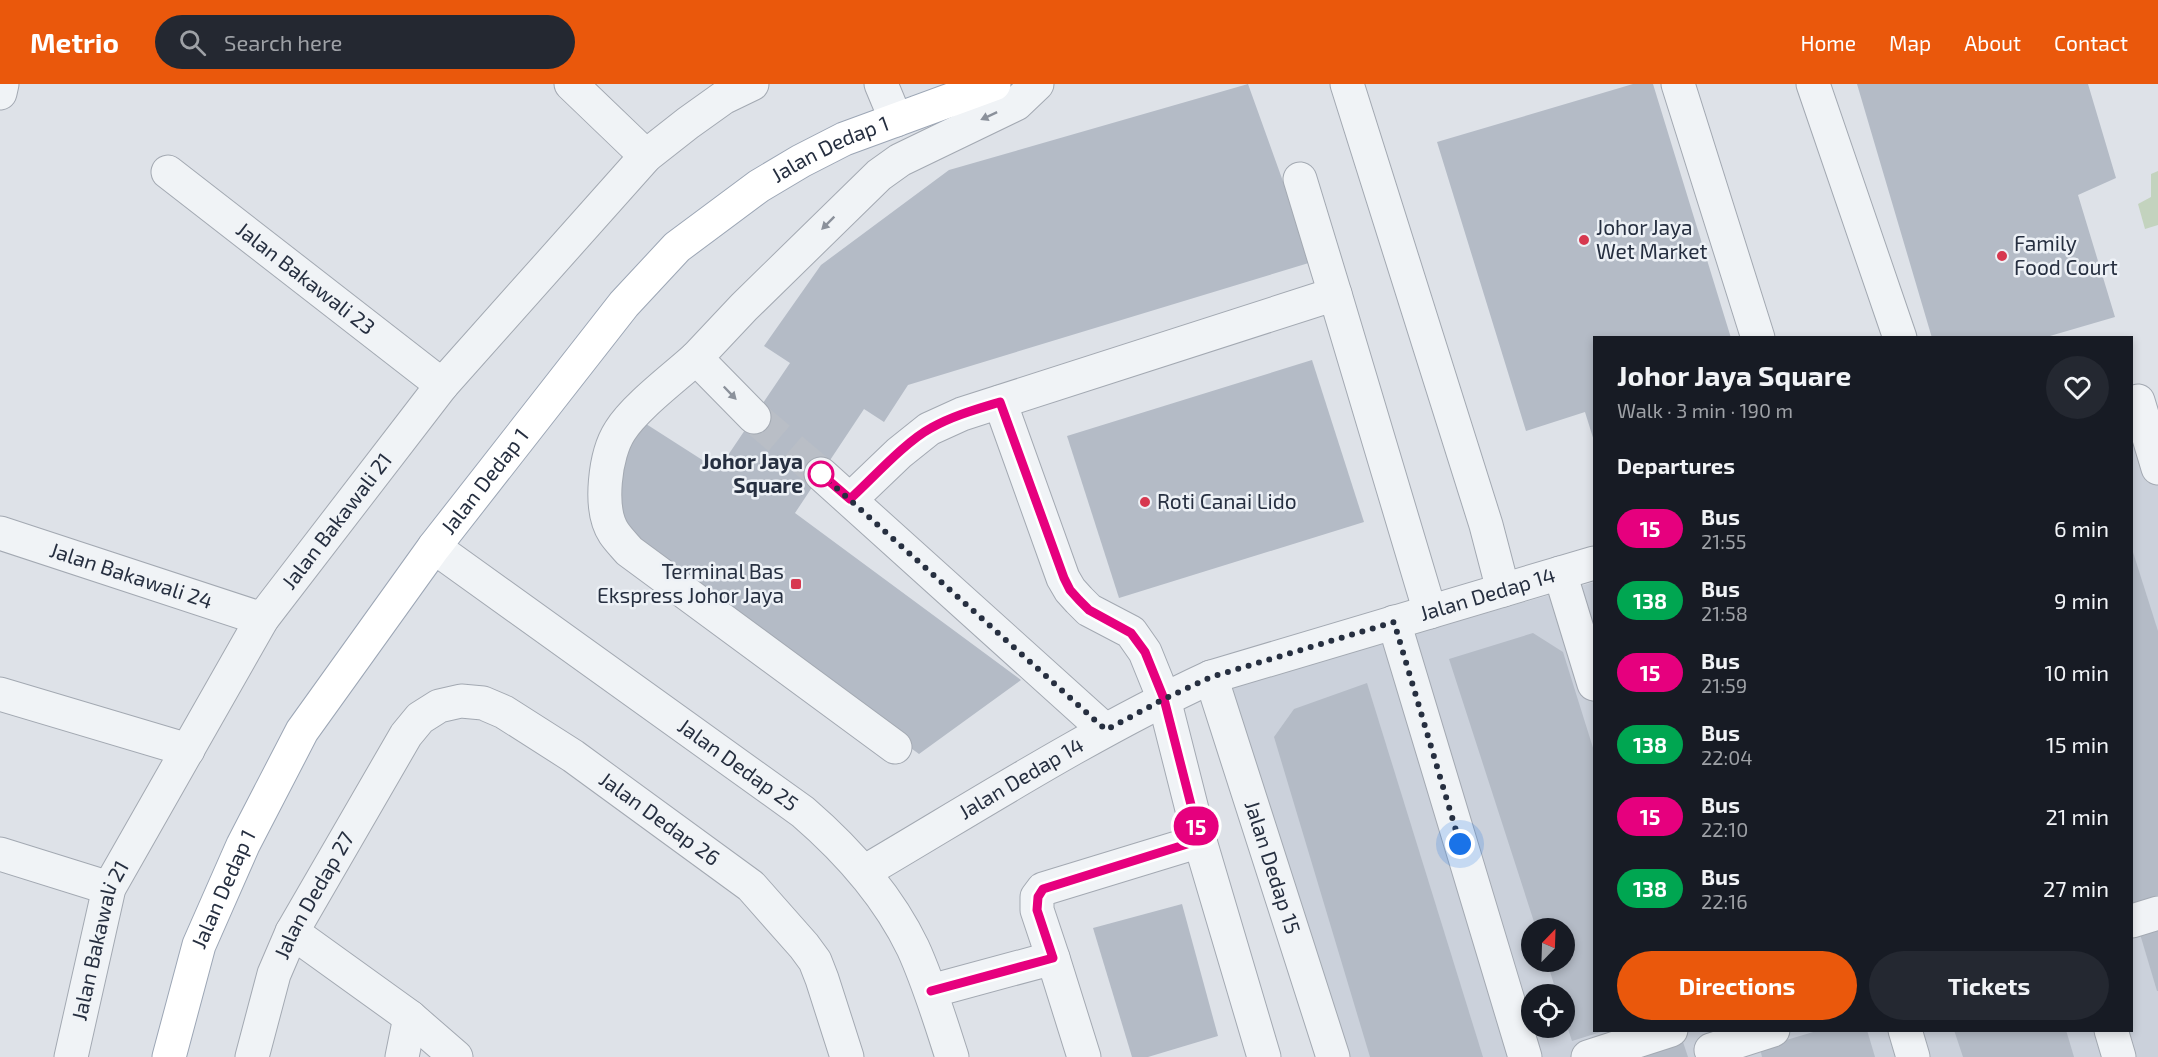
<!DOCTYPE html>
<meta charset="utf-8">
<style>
:root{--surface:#171b24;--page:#242831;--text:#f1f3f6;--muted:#9ea1a6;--accent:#ea580c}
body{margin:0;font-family:"Exo 2",sans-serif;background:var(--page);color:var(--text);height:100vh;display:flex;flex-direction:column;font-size:22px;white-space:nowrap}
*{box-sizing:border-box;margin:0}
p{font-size:20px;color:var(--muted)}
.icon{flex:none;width:33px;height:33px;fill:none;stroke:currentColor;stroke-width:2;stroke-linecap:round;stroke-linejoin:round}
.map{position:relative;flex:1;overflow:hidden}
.side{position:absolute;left:1593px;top:252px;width:540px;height:696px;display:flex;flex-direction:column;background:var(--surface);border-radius:0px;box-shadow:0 3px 9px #0003}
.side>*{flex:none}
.badge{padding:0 12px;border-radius:20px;font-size:21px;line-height:39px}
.needle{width:39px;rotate:23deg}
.controls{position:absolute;left:1521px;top:834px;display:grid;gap:12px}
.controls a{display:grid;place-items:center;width:54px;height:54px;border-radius:50%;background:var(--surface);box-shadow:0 3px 9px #0003;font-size:30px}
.you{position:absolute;width:30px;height:30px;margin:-15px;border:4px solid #fff;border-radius:50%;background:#1a73e8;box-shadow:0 0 0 9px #1a73e833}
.map>.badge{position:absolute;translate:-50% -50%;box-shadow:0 0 0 3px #fff}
h2{padding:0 24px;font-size:22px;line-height:54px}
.round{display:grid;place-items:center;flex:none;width:63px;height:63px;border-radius:32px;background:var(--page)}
.head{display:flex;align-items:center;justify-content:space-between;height:102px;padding:0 24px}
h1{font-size:28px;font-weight:700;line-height:45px}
.cta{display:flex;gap:12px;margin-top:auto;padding:12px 24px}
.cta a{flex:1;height:69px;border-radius:36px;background:var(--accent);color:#fff;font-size:24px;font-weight:700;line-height:69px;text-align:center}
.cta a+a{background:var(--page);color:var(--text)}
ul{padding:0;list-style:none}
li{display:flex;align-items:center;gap:18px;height:72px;padding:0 24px}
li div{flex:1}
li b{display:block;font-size:22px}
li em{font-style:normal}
li .badge{min-width:66px;font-weight:700;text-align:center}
header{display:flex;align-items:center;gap:36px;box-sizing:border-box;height:84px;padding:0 30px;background:var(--accent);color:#fff}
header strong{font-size:28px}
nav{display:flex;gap:33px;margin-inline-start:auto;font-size:21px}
.search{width:420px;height:54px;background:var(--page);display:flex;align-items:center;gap:15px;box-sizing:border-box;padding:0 21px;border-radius:33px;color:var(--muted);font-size:22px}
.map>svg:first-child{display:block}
.built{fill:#cbd1db;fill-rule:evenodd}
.green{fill:#c3d3be}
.building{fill:#b4bbc6}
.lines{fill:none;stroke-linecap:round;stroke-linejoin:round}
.minor-tunnel{stroke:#b9bec6;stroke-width:33;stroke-dasharray:33 16;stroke-linecap:butt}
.minor-casing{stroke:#a3a9b2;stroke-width:35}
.major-casing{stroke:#9ca6b5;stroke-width:35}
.minor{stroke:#f0f3f6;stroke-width:33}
.major{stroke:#fff;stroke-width:33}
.oneway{fill:#8b919b}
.line-casing{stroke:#fff;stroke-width:14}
.line{stroke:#e6007e;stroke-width:9}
.walk{stroke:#262f40;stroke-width:6;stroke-dasharray:0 10.8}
.poi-dot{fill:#d7384f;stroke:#edf1f6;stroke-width:2}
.stop-dot{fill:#fff;stroke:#e6007e;stroke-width:3}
.labels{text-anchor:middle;stroke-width:5;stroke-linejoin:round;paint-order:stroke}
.street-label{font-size:21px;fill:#262f40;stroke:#edf1f6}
.poi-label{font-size:21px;fill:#262f40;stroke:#edf1f6;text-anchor:start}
.stop-label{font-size:21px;font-weight:bold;fill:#262f40;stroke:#edf1f6;text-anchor:end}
</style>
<header>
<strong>Metrio</strong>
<div class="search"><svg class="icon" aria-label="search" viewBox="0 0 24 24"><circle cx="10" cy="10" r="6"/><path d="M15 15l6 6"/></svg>Search here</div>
<nav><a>Home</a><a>Map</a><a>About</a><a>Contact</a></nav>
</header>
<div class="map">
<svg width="2158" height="973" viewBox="0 0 2158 973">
<rect width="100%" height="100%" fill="#dee2e8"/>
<path class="built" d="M 2158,335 L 2158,973 L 1344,973 L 1226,604 L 1594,498 L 1594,946 L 2132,946 L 2132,343 ZM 1532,844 L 1564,844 L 1564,878 L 1532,878 ZM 1532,910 L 1564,910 L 1564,944 L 1532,944 Z"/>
<polygon class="green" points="2158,87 2158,141 2145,145 2138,120 2151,113 2151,90"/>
<g class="building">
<polygon points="1248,0 1312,178 908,301 884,338 864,325 795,429 1021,596 919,670 620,450 614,381 643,338 718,386 790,279 764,262 821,181 949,86"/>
<polygon points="1633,0 1653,0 1731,254 1594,254 1594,357 1585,328 1526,347 1437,58"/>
<polygon points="1857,0 2088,0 2116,94 2078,111 2115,233 2043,254 1932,254"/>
<polygon points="1312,276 1364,438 1119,514 1067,352"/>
<polygon points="2132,465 2158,547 2158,811 2132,820"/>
<polygon points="1533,549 1563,568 1594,667 1594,946 1604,947 1572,957 1564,933 1564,910 1557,910 1547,878 1564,878 1564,844 1536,844 1449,575"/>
<polygon points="1367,599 1483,973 1370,973 1274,653 1294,625"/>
<polygon points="1182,820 1218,952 1148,973 1132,973 1093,844"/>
<polygon points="2158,845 2158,907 2157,907 2140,850"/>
<polygon points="1820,946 1867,946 1875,973 1762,973 1760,964"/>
<polygon points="1954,946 2066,946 2074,973 1963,973"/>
<polygon points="1683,958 1688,973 1635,973 1635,972"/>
</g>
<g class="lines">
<polyline class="minor-tunnel" points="754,333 821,390"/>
<g class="minor-casing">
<g id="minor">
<polyline points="571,0 646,72"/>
<polyline points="881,0 896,36"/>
<polyline points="1347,0 1486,441 1503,506"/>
<polyline points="1678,0 1758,254"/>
<polyline points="1813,0 1900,254"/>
<polyline points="0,9 2,0"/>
<path id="s1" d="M 168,88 L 442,301"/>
<polyline points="1300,95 1335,210"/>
<path d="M 696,274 C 674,294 635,323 620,347 C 605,370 598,425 614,449 C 618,455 624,461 629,467 L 895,663"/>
<polyline points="2138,317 2158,384"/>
<polyline points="1000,318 1063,494 1070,506 1079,516 1089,526 1131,548 1145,568 1164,615 1200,757 1264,973"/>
<polyline points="754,333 696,274 744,223 879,91 900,76 1016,20 1037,0"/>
<polyline points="821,390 1105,646"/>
<polyline points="851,415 899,369 929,345 962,330 1335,210 1430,528"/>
<path id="s2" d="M 0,449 L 262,535"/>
<path id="s3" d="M 434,463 L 803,728 C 847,766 887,810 913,864 C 929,899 940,936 952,973"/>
<polyline points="1560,489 1594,600"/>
<polyline points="1394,538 1525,973"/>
<path id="s4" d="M 1211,593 L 1333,973"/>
<polyline points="0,610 188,666"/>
<polyline points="0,770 109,804"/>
<path id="s5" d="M 864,788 C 978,721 1090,649 1211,593 L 1594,479"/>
<polyline points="2132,837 2158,829"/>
<polyline points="292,848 410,933 456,973"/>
<polyline points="1053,874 1037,826 1037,813 1043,805 1200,757"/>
<polyline points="931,907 1053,874 1084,973"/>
<polyline points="1905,946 1913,973"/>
<polyline points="2111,946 2119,973"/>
<polyline points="1711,966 1773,946"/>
<path id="s6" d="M 71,973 L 109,804 L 262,535 L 442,301 L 646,72 L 688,39 L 723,14 L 752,0"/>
<path id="s7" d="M 252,973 L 274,890 L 292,848 L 406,651 L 420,634 L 439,622 L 461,617 L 483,619 L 504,628 L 573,672 L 751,802 L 804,862 L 815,877 L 822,895 L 847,973"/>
<polyline points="402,973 410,933"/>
<polyline points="1588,973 1671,946"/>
</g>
</g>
<g class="major-casing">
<g id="major">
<path id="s8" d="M 169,973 L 199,861 L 243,761 L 302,647 L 434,463 L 624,220 L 677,163 L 759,102 L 801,77 L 844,55 L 994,0"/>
</g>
</g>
<use href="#minor" class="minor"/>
<use href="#major" class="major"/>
</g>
<defs><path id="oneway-solid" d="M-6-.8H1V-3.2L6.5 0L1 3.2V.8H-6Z" transform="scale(1.5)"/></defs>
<g class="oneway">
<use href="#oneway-solid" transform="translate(989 32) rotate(155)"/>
<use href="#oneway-solid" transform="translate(828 139) rotate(135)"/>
<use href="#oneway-solid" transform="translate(730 309) rotate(46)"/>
</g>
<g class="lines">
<g class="line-casing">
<path id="line" d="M 821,390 L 850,415 C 873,394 905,358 931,344 C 952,332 977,325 1000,318 L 1064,494 L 1070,506 L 1079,516 L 1089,526 L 1131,549 L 1145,568 L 1164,615 L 1200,756 L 1043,805 L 1038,813 L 1037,826 L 1053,874 L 931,907"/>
</g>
<use href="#line" class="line"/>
<polyline class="walk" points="821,390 1106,646 1164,615 1211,593 1394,538 1460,760"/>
</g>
<g class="poi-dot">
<circle cx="1584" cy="156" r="6"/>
<circle cx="2002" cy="172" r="6"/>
<circle cx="1145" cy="418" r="6"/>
<rect x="790" y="494" width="12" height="12" rx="3"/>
</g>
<circle class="stop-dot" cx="821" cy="390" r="12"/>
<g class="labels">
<g class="street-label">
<text dy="7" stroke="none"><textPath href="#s8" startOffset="1149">Jalan Dedap 1</textPath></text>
<text dy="7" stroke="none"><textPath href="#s1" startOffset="174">Jalan Bakawali 23</textPath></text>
<text dy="7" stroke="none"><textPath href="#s8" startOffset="663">Jalan Dedap 1</textPath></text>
<text dy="7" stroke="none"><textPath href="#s6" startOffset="606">Jalan Bakawali 21</textPath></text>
<text dy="7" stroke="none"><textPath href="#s2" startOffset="138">Jalan Bakawali 24</textPath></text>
<text dy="7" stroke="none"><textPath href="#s5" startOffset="687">Jalan Dedap 14</textPath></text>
<text dy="7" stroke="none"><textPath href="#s3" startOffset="374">Jalan Dedap 25</textPath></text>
<text dy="7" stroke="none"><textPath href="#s5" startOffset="183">Jalan Dedap 14</textPath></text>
<text dy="7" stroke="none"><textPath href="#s7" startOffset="660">Jalan Dedap 26</textPath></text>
<text dy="7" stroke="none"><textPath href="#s4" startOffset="200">Jalan Dedap 15</textPath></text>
<text dy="7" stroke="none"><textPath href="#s8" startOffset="177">Jalan Dedap 1</textPath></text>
<text dy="7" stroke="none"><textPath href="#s7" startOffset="174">Jalan Dedap 27</textPath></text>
<text dy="7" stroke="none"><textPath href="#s6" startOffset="120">Jalan Bakawali 21</textPath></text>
</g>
<g class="poi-label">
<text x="1596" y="151">Johor Jaya<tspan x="1596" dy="24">Wet Market</tspan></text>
<text x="2014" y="167">Family<tspan x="2014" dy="24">Food Court</tspan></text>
<text x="1157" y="425">Roti Canai Lido</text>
<text x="784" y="495" text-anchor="end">Terminal Bas<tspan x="784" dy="24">Ekspress Johor Jaya</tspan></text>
</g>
<g class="stop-label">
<text x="803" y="385">Johor Jaya<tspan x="803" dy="24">Square</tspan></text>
</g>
</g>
</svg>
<div class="controls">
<a><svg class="needle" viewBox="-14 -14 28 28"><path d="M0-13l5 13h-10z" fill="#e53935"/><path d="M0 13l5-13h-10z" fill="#9ea1a6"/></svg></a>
<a><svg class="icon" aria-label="locate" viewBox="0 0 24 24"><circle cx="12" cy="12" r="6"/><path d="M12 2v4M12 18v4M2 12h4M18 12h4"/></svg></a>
</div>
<div class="you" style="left:1460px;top:760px"></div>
<b class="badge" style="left:1196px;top:742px;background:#e6007e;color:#fff">15</b>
<section class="side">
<div class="head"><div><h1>Johor Jaya Square</h1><p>Walk · 3 min · 190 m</p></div><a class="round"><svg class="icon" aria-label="heart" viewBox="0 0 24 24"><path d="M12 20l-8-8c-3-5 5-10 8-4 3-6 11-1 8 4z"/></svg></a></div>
<h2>Departures</h2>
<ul>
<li><span class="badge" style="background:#e6007e;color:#fff">15</span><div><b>Bus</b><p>21:55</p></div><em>6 min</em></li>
<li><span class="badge" style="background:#00a651;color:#fff">138</span><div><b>Bus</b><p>21:58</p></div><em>9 min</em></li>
<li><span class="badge" style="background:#e6007e;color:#fff">15</span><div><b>Bus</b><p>21:59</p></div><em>10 min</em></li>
<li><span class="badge" style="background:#00a651;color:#fff">138</span><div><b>Bus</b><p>22:04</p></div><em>15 min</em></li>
<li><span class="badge" style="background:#e6007e;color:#fff">15</span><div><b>Bus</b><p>22:10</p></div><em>21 min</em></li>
<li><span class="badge" style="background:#00a651;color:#fff">138</span><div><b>Bus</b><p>22:16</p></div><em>27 min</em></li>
</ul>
<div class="cta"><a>Directions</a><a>Tickets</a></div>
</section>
</div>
